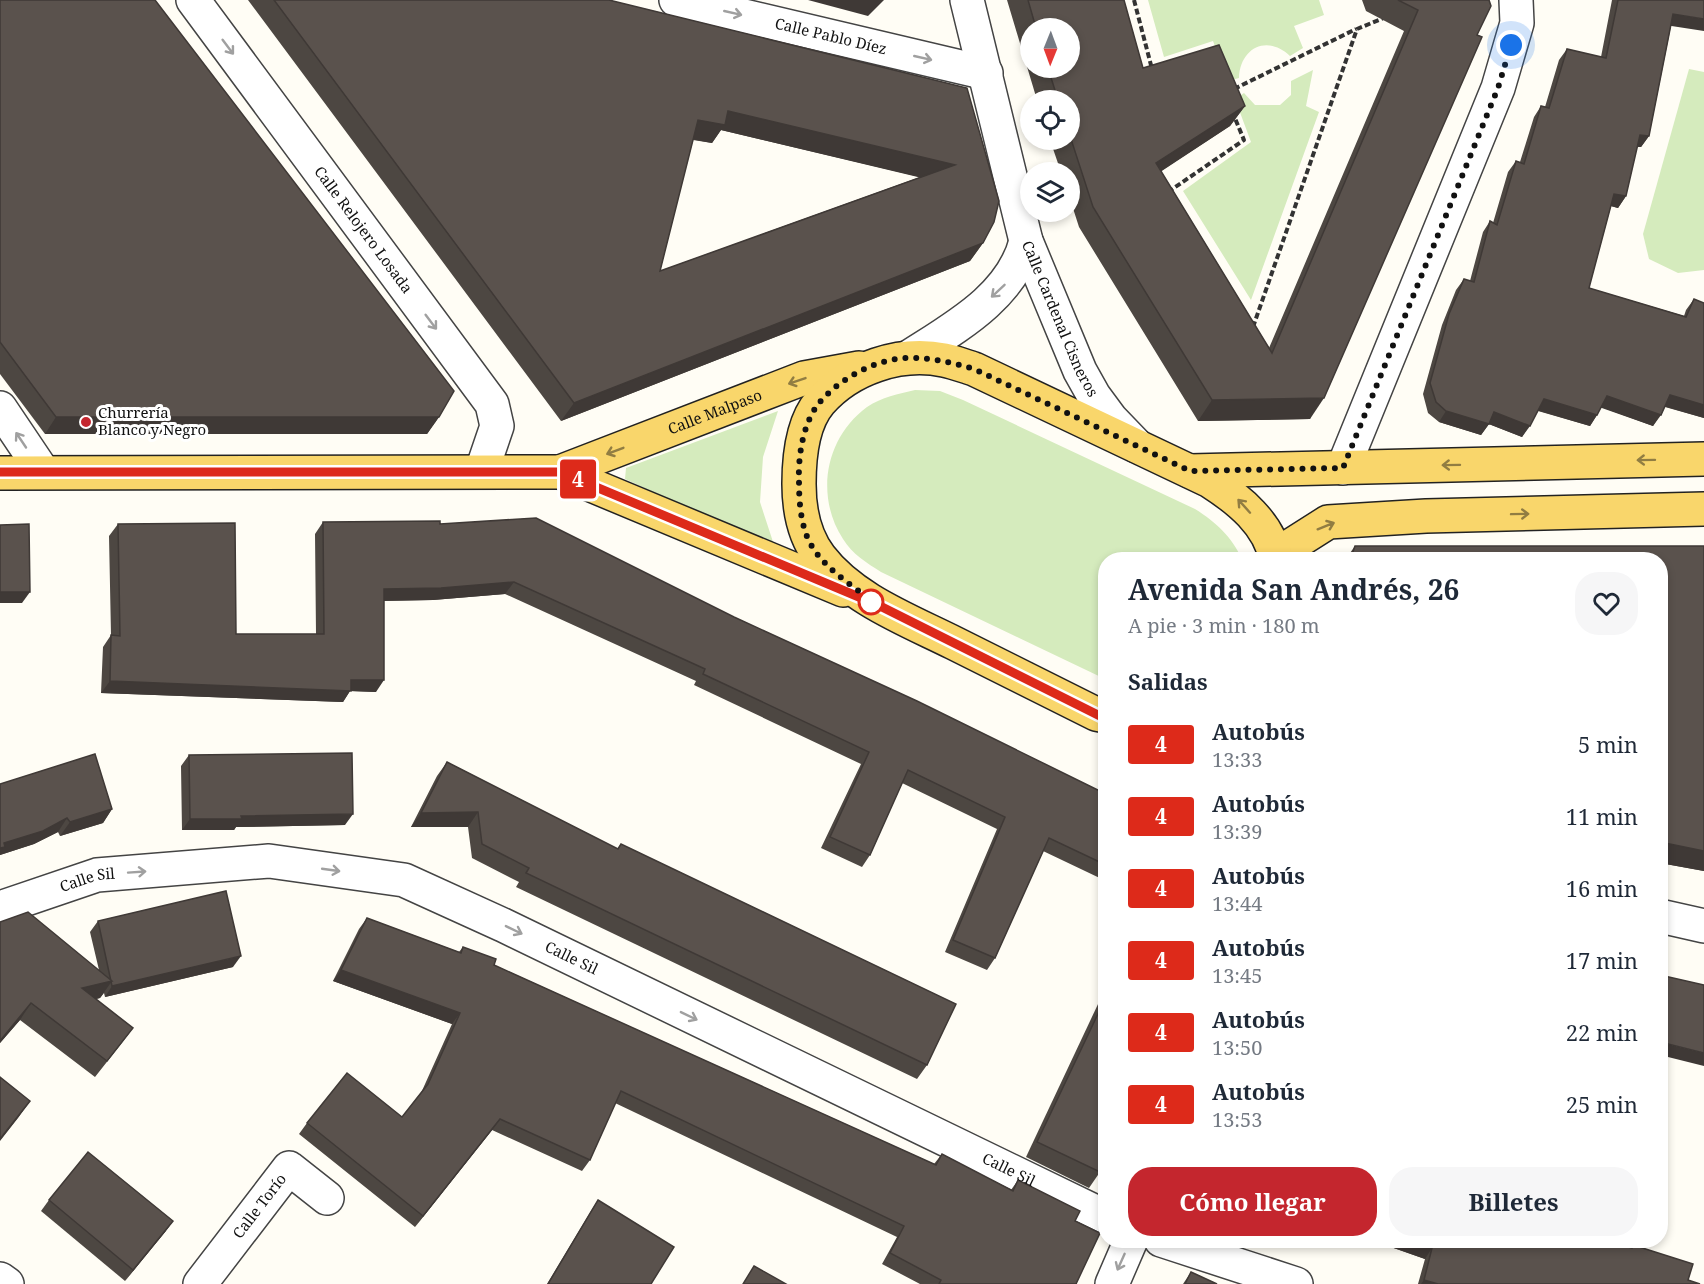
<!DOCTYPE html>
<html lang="es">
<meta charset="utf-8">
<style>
:root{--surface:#fff;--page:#f6f6f7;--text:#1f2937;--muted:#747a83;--accent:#c4262e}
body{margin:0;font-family:"Noto Serif",serif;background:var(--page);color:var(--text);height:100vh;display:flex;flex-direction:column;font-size:22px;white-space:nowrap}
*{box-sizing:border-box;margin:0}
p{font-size:20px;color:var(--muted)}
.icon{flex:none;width:33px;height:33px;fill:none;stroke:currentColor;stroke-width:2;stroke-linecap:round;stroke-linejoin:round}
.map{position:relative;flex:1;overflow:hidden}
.drawer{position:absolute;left:1098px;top:552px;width:570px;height:696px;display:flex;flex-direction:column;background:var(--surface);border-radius:24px;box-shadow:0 3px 9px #0003}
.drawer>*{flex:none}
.badge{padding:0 12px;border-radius:4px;font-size:21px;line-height:39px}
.needle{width:39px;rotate:181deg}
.fabs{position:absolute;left:1020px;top:18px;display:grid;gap:12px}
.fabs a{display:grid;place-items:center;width:60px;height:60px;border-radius:50%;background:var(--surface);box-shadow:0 3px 9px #0003;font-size:30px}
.you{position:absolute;width:30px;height:30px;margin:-15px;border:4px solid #fff;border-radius:50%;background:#1a73e8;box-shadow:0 0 0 9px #1a73e833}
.map>.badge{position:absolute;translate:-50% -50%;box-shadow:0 0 0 3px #fff}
h2{padding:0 30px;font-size:22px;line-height:54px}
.round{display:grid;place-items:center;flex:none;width:63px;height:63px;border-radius:24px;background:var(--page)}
.headline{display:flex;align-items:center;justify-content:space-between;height:102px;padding:0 30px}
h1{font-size:28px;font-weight:700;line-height:45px}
.button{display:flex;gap:12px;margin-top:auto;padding:12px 30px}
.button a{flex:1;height:69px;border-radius:24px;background:var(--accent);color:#fff;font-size:24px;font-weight:700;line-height:69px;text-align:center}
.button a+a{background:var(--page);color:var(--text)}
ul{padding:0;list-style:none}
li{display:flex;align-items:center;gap:18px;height:72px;padding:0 30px}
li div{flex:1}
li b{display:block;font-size:22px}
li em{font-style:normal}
li .badge{min-width:66px;font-weight:700;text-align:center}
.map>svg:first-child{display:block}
.green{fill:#d5ebbd}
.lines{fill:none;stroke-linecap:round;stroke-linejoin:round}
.minor-casing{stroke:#444;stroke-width:36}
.major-casing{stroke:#222;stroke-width:36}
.path{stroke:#333;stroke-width:4;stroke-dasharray:6 3;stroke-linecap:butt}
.minor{stroke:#fff;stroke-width:33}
.major{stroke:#f9d66b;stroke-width:33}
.wall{fill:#4d4742;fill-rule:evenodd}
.shaded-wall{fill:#3f3936}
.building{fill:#5a524d;stroke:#3f3936;stroke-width:1.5;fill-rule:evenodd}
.oneway{stroke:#a0a0a0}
.oneway2{stroke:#917d42}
.line-casing{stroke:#fff;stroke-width:14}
.line{stroke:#dd2a1a;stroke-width:9}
.walk{stroke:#111;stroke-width:6;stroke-dasharray:0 10.8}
.poi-dot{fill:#c4262e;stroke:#fff;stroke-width:2}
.stop-dot{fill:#fff;stroke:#dd2a1a;stroke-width:3}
.labels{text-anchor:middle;stroke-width:6;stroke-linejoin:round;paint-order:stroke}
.street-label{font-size:15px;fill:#111;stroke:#fff}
.poi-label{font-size:15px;fill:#111;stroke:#fff;text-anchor:start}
</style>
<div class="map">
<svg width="1704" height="1284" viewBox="0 0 1704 1284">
<rect width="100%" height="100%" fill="#fffdf5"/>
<g class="green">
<path d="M 1148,0 L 1319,0 L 1324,15 L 1294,26 L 1303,48 L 1290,56 C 1267,34 1240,48 1239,78 L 1228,81 L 1213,41 L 1164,57 Z"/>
<polygon points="1689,69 1704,72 1704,270 1678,273 1649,259 1643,234"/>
<polygon points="1313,70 1306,106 1319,112 1251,300 1183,191 1251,142 1235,99 1244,93 1255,105 1280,105 1291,95 1291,81"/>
<path d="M 915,390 L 940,391 L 963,400 L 1195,509 C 1217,523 1231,536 1242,559 L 1106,560 L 1105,679 L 881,572 C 867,563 852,554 843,539 C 815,496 825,438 867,407 C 882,397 898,394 915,390 Z"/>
<polygon points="778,411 763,457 760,502 775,548 625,479 626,468"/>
</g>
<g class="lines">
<g class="minor-casing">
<g id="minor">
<path id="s1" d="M 193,0 L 492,404 L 497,426 L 482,470"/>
<path id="s2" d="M 676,0 L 986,73"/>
<path id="s3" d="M 967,0 L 1026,241 L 1080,371 L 1094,396 L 1111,419 L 1137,446"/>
<path d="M 909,357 C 954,328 1012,297 1026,241"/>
<polyline points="0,408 43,472"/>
<polyline points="1343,468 1498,88 1517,23 1516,0"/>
<path id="s4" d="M 0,908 L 97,875 L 269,861 L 404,880 L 503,925 L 1106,1217"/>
<polyline points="1660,916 1704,926"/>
<polyline points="1161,1240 1296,1284"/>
<polyline points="0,1279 7,1284"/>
<path id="s5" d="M 200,1284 L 289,1168 L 327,1198"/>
<polyline points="1112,1284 1131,1240"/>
</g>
</g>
<g class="major-casing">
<g id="major">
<polyline points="1190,471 1704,459"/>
<path id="s6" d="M 560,472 L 804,378 L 859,368"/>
<polyline points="0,473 560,472 843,590"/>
<polyline points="1276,555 1328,522 1426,516 1704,509"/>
<path d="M 1106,716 L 1096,714 C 1049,690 1001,667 954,643 C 908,620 852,599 820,557 C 804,536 799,511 799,484 C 799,458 802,423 820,402 C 850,368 900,351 944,360 C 954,362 964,366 974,369 L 1210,481 C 1238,499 1270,524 1276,560"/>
</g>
</g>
<g class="path">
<polyline points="1134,0 1152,69"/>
<polyline points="1234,89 1356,29"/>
<polyline points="1168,192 1244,140 1234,116"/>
<polyline points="1253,327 1357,29 1386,17"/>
</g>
<use href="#minor" class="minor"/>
<use href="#major" class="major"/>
</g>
<g class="wall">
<polygon points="0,0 439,417 427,434 45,434 0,374"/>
<path d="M 248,0 L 609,0 L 967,88 L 983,243 L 970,261 L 561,421 ZM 721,130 L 920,177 L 660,271 L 693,140 L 712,143 Z"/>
<path d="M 1007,0 L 1124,0 L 1143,68 L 1245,106 L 1230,126 L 1161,171 L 1269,348 L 1404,31 L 1366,11 L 1362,0 L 1489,0 L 1477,35 L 1310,419 L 1198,421 L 1079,227 L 1070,199 L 1070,172 L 1061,172 L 1050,140 L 1070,140 L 1070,100 L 1037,100 ZM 1030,28 L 1070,28 L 1070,68 L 1030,68 Z"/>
<polygon points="1612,0 1704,0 1671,26 1649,136 1641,147 1637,147 1626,196 1618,208 1611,206 1589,288 1684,316 1686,310 1694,299 1704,418 1665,407 1653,426 1601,407 1597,415 1590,426 1538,411 1522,437 1489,424 1481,435 1439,422 1428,413 1423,394 1442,325 1456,290 1464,279 1470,281 1483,232 1490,221 1493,223 1508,172 1516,161 1520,162 1534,117 1541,106 1545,107 1559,60 1567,49 1601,57"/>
<polygon points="323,522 440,524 734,617 1106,794 1106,881 1043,851 995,958 987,970 945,952 997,829 902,783 870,855 862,867 821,848 861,764 694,685 696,681 505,594 433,600 384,601 376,692 350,691 343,702 101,693 103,647 111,635 109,536 118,524 236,634 316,634 315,534"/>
<polygon points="1355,546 1704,546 1704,871 1660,863 1660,560 1345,560"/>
<polygon points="189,755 345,825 236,827 234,830 182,830 181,766"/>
<polygon points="447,762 617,849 621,844 927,1065 917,1079 516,887 519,882 472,858 468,827 411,827 437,776"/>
<polygon points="0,784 112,809 103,823 60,836 58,832 34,844 0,855"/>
<polygon points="367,918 459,952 463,947 494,965 934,1164 942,1154 1011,1190 1018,1180 1075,1221 1076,1284 920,1284 882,1264 897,1237 615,1103 590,1160 582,1171 492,1130 415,1227 299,1134 307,1123 402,1117 421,1093 452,1024 333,981 359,929"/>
<polygon points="98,921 233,967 105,997 104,993 100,998 96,999 133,1028 121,1044 95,1077 20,1020 0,1043 0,922 99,970 90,932"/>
<polygon points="1106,993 1106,1160 1100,1172 1089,1188 1026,1157 1099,1002"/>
<polygon points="49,1200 173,1221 165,1232 125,1281 41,1211"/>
<polygon points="598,1200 651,1284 547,1284 591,1211"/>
<polygon points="1371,1240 1603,1240 1631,1248 1633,1245 1688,1280 1700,1284 1418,1284 1425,1259"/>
<polygon points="1191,1272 1217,1284 1183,1284"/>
</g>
<g class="shaded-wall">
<polygon points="808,0 884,0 868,16"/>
<polygon points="1673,14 1704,19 1704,31 1665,25"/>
<polygon points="1245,106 1230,126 1142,184 1156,163"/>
<polygon points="728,111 955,165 943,183 721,130 712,143 685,138 698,120"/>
<polygon points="1640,135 1649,136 1641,147 1632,146"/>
<polygon points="1614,194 1626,196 1618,208 1607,205"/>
<polygon points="983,243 970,261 561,421 574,403"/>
<polygon points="1670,395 1704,405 1704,418 1663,406"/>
<polygon points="1607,396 1661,415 1653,426 1599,407"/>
<polygon points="1324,398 1310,419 1198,421 1212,400"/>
<polygon points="1544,399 1597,415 1590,426 1536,410"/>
<polygon points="1446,411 1489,424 1481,435 1439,422"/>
<polygon points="1494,412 1530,426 1522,437 1486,423"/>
<polygon points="56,417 439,417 427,434 45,434"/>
<polygon points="514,582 505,594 433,600 376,601 384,589"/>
<polygon points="0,592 30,592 22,603 0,603"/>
<polygon points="1660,645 1667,645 1660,654"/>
<polygon points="384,680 376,692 350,691 343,702 101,693 110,681"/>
<polygon points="112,809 103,823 60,836 70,822"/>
<polygon points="478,812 468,827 411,827 421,813"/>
<polygon points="353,814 345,825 236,827 234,830 182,830 190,819 241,816"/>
<polygon points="67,818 58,832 34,844 0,855 0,848 4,843"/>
<polygon points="1660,842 1704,851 1704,871 1660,863"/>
<polygon points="241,956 233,967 105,997 112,986"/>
<polygon points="341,970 460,1013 452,1024 333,981"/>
<polygon points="112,981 100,998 71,1005 82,988"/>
<polygon points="31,1003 20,1020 0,1043 0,1041"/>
<polygon points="1660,1042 1704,1053 1704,1066 1660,1055"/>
<polygon points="30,1101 18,1118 0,1141 0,1139"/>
<polygon points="500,1119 492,1130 415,1227 423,1216"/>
<polygon points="173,1221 165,1232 125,1281 133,1270"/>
<polygon points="1371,1240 1409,1240 1432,1248 1425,1259"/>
<polygon points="1424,1280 1438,1284 1421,1284"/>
</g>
<g class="building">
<polygon points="0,0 155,0 454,391 439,417 56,417 0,342"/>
<path d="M 274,0 L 609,0 L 967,88 L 999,201 L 994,222 L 983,243 L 574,403 ZM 728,111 L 955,165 L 660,271 L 698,120 L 725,125 Z"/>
<polygon points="1028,0 1124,0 1143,68 1219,45 1245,106 1156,163 1272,353 1418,10 1398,0 1489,0 1491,6 1477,35 1482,37 1324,398 1212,400 1093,207 1070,136 1070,100 1058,100 1048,68 1070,68 1070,28 1036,28"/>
<polygon points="1618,0 1704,0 1704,19 1673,14 1649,136 1640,135 1626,196 1614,194 1589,288 1686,317 1694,299 1704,303 1704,405 1670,395 1661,415 1607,396 1597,415 1544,399 1530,426 1494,412 1489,424 1446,411 1436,402 1430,383 1449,314 1464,279 1474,282 1490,221 1497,225 1516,161 1524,164 1541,106 1549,108 1567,49 1606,58"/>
<polygon points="536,518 734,617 917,701 1106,794 1106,865 1049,838 995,958 953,940 1005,817 908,770 870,855 830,837 869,752 703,674 705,669 514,582 441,588 384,589 384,680 351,680 351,691 110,681 111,635 120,636 118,524 235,523 236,634 324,634 323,522 440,521 440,524"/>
<polygon points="29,524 30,592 0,592 0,525"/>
<polygon points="1355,546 1704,546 1704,851 1660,842 1660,739 1665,741 1667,645 1660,645 1660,560 1350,560"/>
<polygon points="352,753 353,814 241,816 242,819 190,819 189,755"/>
<polygon points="95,754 112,809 70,822 67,818 43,831 4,843 5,847 0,848 0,784"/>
<polygon points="447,762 618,849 621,844 956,1004 927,1065 526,873 529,868 482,844 478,812 421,813"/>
<polygon points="226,891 241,956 112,986 98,921"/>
<polygon points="28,912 112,981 82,988 133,1028 107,1061 31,1003 0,1041 0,922"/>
<polygon points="367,918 461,953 463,947 496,959 494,965 936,1165 942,1154 1013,1191 1018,1180 1080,1211 1075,1221 1100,1233 1076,1284 939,1284 941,1280 890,1253 904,1226 621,1091 590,1160 500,1119 423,1216 307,1123 347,1073 402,1117 428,1084 460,1013 341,970"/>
<polygon points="1660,975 1704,985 1704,1053 1660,1042"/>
<polygon points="1106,997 1106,1160 1100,1172 1037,1142"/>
<polygon points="0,1077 30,1101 0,1139"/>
<polygon points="88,1152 173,1221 133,1270 49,1200"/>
<polygon points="598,1200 674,1247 651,1284 548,1284"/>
<polygon points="1409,1240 1603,1240 1632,1248 1633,1245 1693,1264 1688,1280 1700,1284 1438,1284 1424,1280 1432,1248"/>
<polygon points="754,1266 786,1284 743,1284"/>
<polygon points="1191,1272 1217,1284 1185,1284"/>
</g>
<defs><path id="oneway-shaft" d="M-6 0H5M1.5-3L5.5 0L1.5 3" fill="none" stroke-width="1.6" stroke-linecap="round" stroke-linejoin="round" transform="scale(1.5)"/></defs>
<g class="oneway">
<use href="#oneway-shaft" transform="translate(733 13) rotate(13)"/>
<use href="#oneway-shaft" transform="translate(228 47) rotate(53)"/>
<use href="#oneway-shaft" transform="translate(923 58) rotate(13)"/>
<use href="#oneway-shaft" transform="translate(998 291) rotate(137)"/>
<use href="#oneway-shaft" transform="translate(431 322) rotate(53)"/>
<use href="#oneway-shaft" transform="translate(21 440) rotate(-124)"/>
<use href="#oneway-shaft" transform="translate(331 870) rotate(8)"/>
<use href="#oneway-shaft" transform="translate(137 872) rotate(-4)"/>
<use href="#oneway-shaft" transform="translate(514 930) rotate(26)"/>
<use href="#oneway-shaft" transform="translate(689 1016) rotate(26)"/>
<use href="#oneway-shaft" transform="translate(1121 1262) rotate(114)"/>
</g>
<g class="oneway2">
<use href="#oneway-shaft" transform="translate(797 381) rotate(161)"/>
<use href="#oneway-shaft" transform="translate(615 451) rotate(159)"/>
<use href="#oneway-shaft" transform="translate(1646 460) rotate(179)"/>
<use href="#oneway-shaft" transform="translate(1451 465) rotate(179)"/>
<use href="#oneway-shaft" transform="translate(1244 506) rotate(-132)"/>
<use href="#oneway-shaft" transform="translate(1520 514) rotate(-1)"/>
<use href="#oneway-shaft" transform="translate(1326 526) rotate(-22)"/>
</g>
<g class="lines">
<g class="line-casing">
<polyline id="line" points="0,472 560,472 878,605 1106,719"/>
</g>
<use href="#line" class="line"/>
<path class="walk" d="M 871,602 L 878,605 C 852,585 815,564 805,531 C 800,515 799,497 799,481 C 798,456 803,423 819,403 C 840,378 879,357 912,358 C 934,358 953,363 974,369 L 1190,471 L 1343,468 L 1498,88 L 1511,45"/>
</g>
<circle class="poi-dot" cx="86" cy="422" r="6"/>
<circle class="stop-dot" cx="871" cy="602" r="12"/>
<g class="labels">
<g class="street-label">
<text dy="5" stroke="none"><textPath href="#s2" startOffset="159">Calle Pablo Díez</textPath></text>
<text dy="5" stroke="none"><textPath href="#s1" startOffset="286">Calle Relojero Losada</textPath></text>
<text dy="5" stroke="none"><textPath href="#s3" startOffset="333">Calle Cardenal Cisneros</textPath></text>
<text dy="5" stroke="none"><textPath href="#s6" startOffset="166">Calle Malpaso</textPath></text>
<text dy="5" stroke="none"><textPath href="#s4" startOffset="92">Calle Sil</textPath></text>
<text dy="5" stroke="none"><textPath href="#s4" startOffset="596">Calle Sil</textPath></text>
<text dy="5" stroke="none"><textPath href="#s4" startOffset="1082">Calle Sil</textPath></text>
<text dy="5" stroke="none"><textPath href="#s5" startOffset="98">Calle Torío</textPath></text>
</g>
<g class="poi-label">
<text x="98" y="418">Churrería<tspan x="98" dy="17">Blanco y Negro</tspan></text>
</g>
</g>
</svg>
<div class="fabs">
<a><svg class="needle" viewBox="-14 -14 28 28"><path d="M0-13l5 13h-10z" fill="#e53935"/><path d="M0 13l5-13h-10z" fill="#747a83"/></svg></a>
<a><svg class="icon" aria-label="locate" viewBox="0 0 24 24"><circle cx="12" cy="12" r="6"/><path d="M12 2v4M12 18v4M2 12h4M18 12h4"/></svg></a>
<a><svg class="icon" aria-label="layers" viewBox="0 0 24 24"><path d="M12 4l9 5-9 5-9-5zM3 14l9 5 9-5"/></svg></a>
</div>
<div class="you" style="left:1511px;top:45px"></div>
<b class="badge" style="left:578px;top:479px;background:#dd2a1a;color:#fff">4</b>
<section class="drawer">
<div class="headline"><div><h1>Avenida San Andrés, 26</h1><p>A pie · 3 min · 180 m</p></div><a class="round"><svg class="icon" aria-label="heart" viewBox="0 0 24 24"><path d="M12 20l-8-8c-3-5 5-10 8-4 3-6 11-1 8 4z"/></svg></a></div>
<h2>Salidas</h2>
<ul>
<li><span class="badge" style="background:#dd2a1a;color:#fff">4</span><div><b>Autobús</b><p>13:33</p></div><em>5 min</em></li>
<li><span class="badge" style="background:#dd2a1a;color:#fff">4</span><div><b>Autobús</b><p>13:39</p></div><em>11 min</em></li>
<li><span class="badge" style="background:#dd2a1a;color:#fff">4</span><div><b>Autobús</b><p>13:44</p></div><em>16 min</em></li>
<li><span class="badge" style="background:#dd2a1a;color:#fff">4</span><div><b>Autobús</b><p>13:45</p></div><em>17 min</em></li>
<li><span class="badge" style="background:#dd2a1a;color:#fff">4</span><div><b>Autobús</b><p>13:50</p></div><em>22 min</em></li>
<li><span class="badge" style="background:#dd2a1a;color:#fff">4</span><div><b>Autobús</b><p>13:53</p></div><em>25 min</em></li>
</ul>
<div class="button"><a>Cómo llegar</a><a>Billetes</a></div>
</section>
</div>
